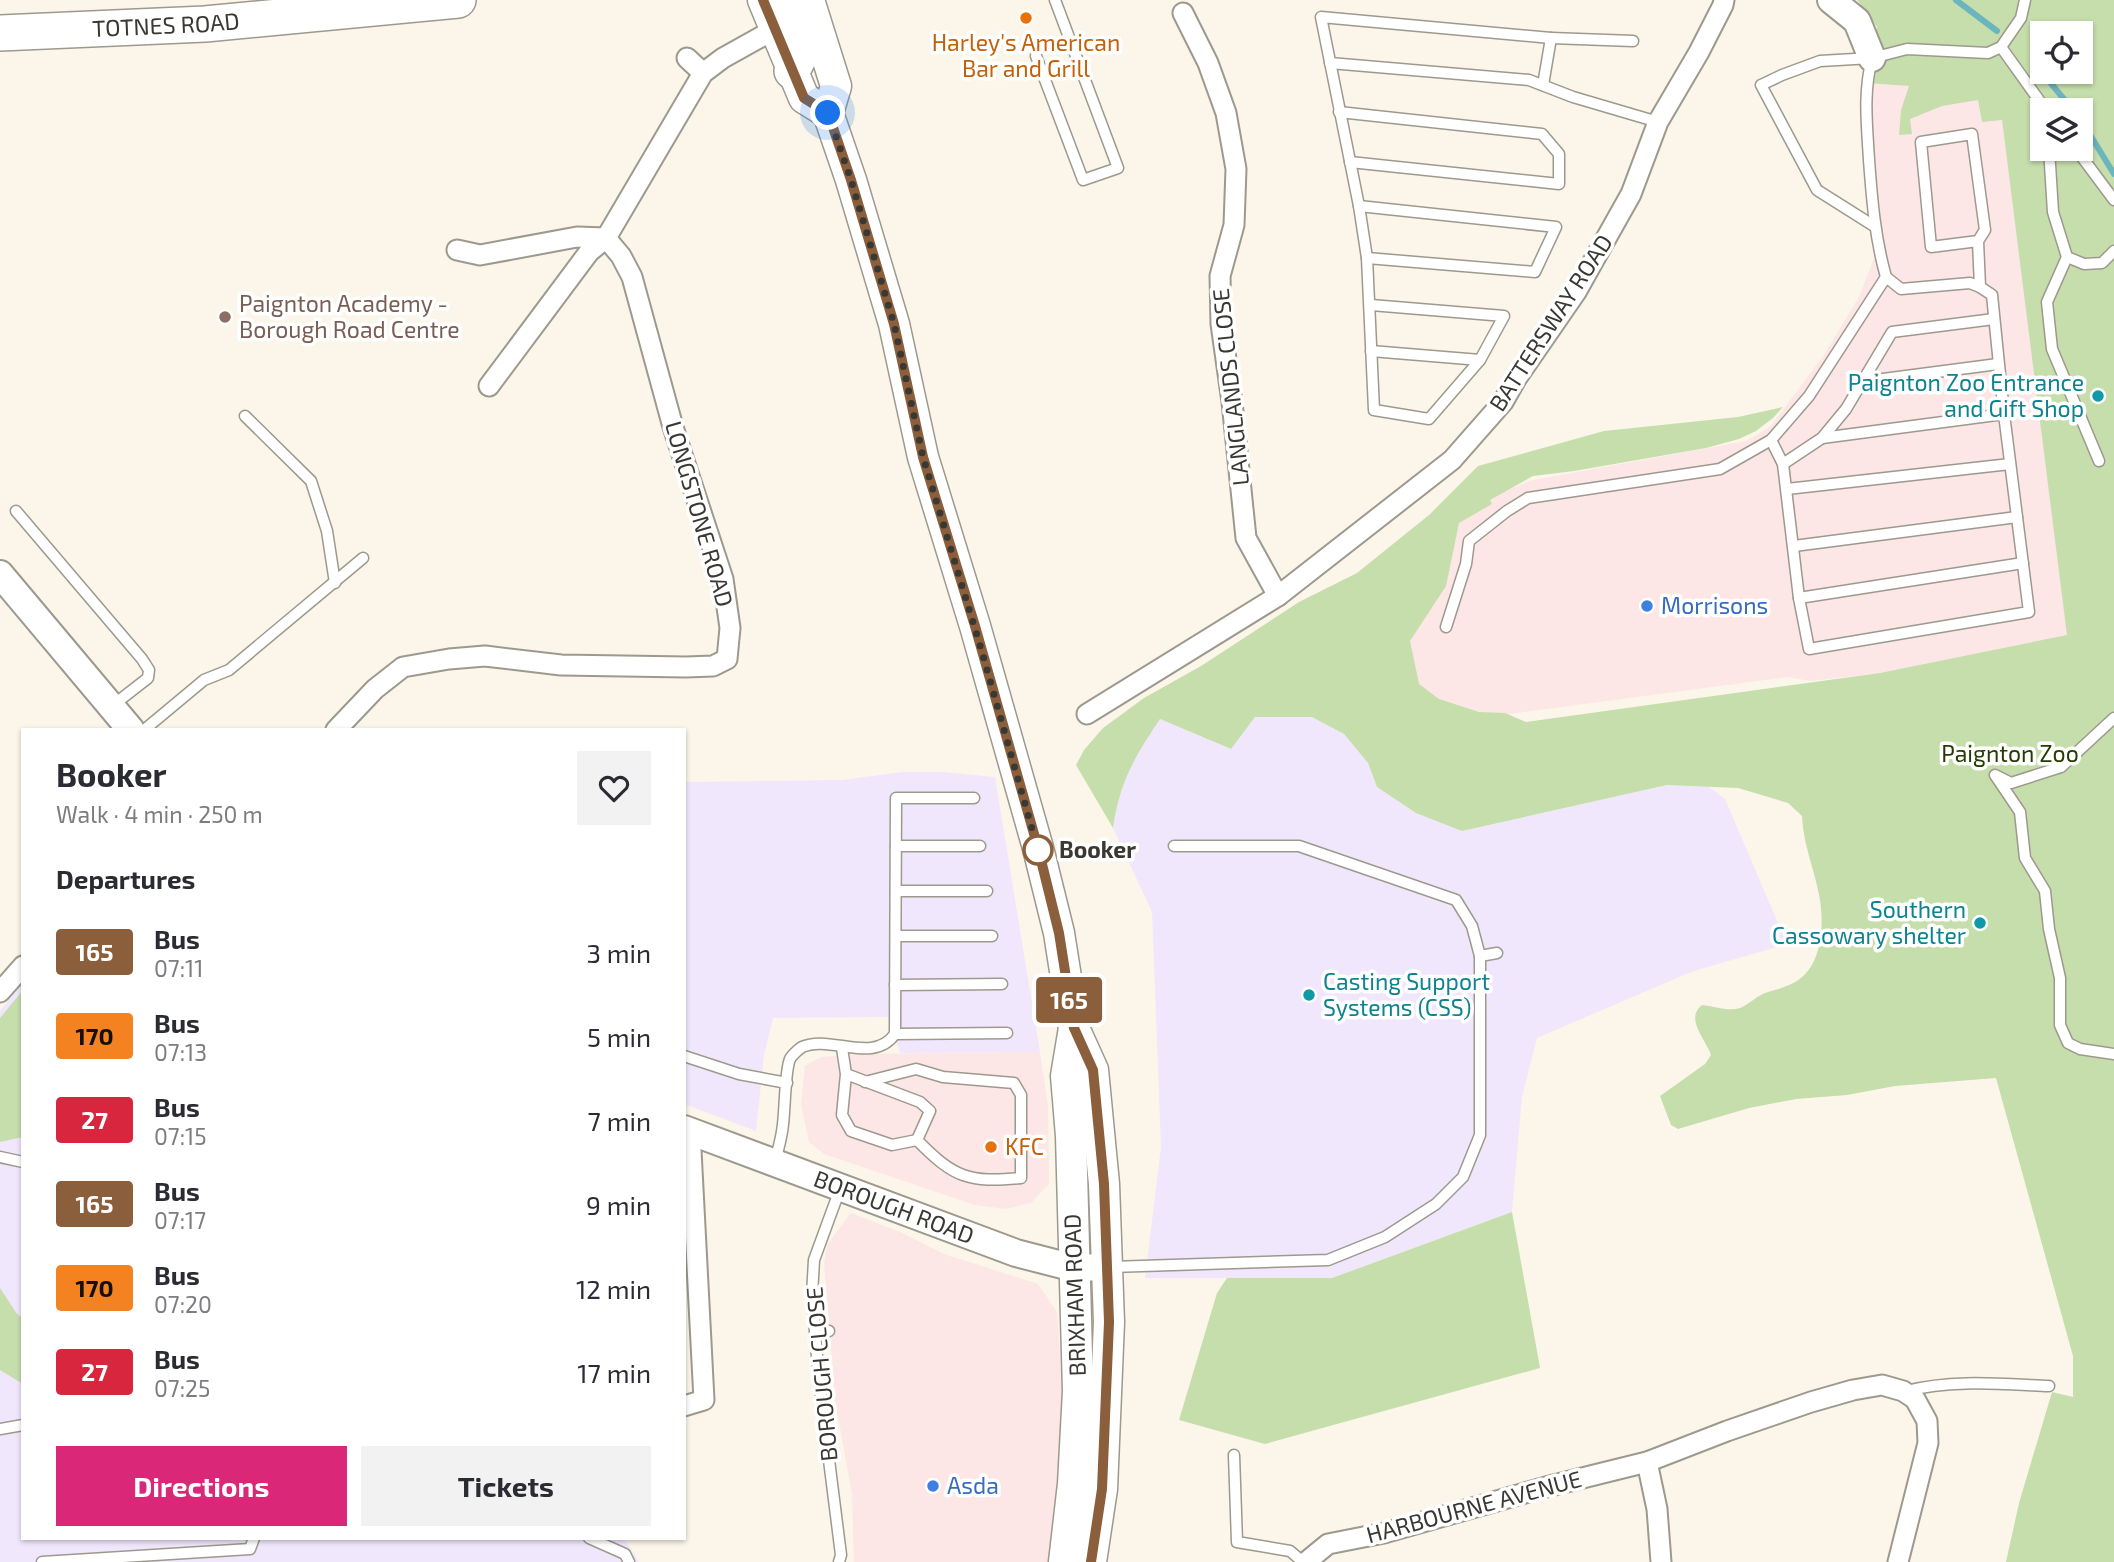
<!DOCTYPE html>
<meta charset="utf-8">
<style>
:root{--surface:#fff;--page:#f2f2f3;--text:#2b2b33;--muted:#7c7c81;--accent:#db2777}
body{margin:0;font-family:"Exo 2",sans-serif;background:var(--page);color:var(--text);height:100vh;display:flex;flex-direction:column;font-size:26px;white-space:nowrap}
*{box-sizing:border-box;margin:0}
p{font-size:23px;color:var(--muted)}
.icon{flex:none;width:38px;height:38px;fill:none;stroke:currentColor;stroke-width:2;stroke-linecap:round;stroke-linejoin:round}
.map{position:relative;flex:1;overflow:hidden}
.drawer{position:absolute;left:21px;top:728px;width:665px;height:812px;display:flex;flex-direction:column;background:var(--surface);border-radius:0px;box-shadow:0 2px 5px #0004}
.drawer>*{flex:none}
.badge{padding:0 14px;border-radius:5px;font-size:24px;line-height:46px}
.fabs{position:absolute;left:2030px;top:21px;display:grid;gap:14px}
.fabs a{display:grid;place-items:center;width:63px;height:63px;border-radius:0px;background:var(--surface);box-shadow:0 2px 5px #0004;font-size:35px}
.you{position:absolute;width:35px;height:35px;margin:-18px;border:5px solid #fff;border-radius:50%;background:#1a73e8;box-shadow:0 0 0 10px #1a73e833}
.map>.badge{position:absolute;translate:-50% -50%;box-shadow:0 0 0 4px #fff}
h2{padding:0 35px;font-size:26px;line-height:63px}
.round{display:grid;place-items:center;flex:none;width:74px;height:74px;border-radius:0px;background:var(--page)}
.headline{display:flex;align-items:center;justify-content:space-between;height:119px;padding:0 35px}
h1{font-size:33px;font-weight:700;line-height:52px}
.action{display:flex;gap:14px;margin-top:auto;padding:14px 35px}
.action a{flex:1;height:80px;border-radius:0px;background:var(--accent);color:#fff;font-size:28px;font-weight:700;line-height:80px;text-align:center}
.action a+a{background:var(--page);color:var(--text)}
ul{padding:0;list-style:none}
li{display:flex;align-items:center;gap:21px;height:84px;padding:0 35px}
li div{flex:1}
li b{display:block;font-size:26px}
li em{font-style:normal}
li .badge{min-width:77px;font-weight:700;text-align:center}
.map>svg:first-child{display:block}
.commercial{fill:#fce6e6}
.industrial{fill:#f1e7fd}
.green{fill:#c6deac;fill-rule:evenodd}
.lines{fill:none;stroke-linecap:round;stroke-linejoin:round}
.stream{stroke:#6bb5bc;stroke-width:6}
.lane-casing{stroke:#9d998d;stroke-width:13}
.street-casing{stroke:#9d998d;stroke-width:23}
.secondary-casing{stroke:#9d998d;stroke-width:30}
.primary-casing{stroke:#9d998d;stroke-width:33}
.highway-casing{stroke:#9d998d;stroke-width:38}
.lane{stroke:#fff;stroke-width:10}
.street{stroke:#fff;stroke-width:19}
.secondary{stroke:#fff;stroke-width:26}
.primary{stroke:#fff;stroke-width:30}
.highway{stroke:#fff;stroke-width:35}
.line-casing{stroke:#fff;stroke-width:16}
.line{stroke:#8b5e3c;stroke-width:10}
.walk{stroke:#3a3833;stroke-width:7;stroke-dasharray:0 12.6}
.food-dot{fill:#e8710a;stroke:#fff;stroke-width:2.5}
.education-dot{fill:#8d6e63;stroke:#fff;stroke-width:2.5}
.culture-dot{fill:#0f9aa8;stroke:#fff;stroke-width:2.5}
.shop-dot{fill:#3f7fe0;stroke:#fff;stroke-width:2.5}
.stop-dot{fill:#fff;stroke:#8b5e3c;stroke-width:3.5}
.labels{text-anchor:middle;stroke-width:7;stroke-linejoin:round;paint-order:stroke}
.street-label{font-size:23px;fill:#3a3833;stroke:#fff}
.food-label{font-size:23px;fill:#c56008;stroke:#fff}
.education-label{font-size:23px;fill:#785e54;stroke:#fff;text-anchor:start}
.culture-label{font-size:23px;fill:#0d838f;stroke:#fff;text-anchor:end}
.shop-label{font-size:23px;fill:#366cbe;stroke:#fff;text-anchor:start}
.park-label{font-size:23px;fill:#263b01;stroke:#fff}
.stop-label{font-size:23px;font-weight:bold;fill:#3a3833;stroke:#fff;text-anchor:start}
</style>
<div class="map">
<svg width="2114" height="1562" viewBox="0 0 2114 1562">
<rect width="100%" height="100%" fill="#fbf6e9"/>
<g class="commercial">
<polygon points="1866,83 1986,91 2002,119 2068,635 1880,673 1810,681 1788,677 1457,721 1418,705 1398,651 1458,515 1480,501 1533,480 1746,441 1770,427 1824,355 1859,297 1878,248"/>
<polygon points="1040,1052 1048,1107 1049,1184 1031,1203 1006,1209 975,1205 824,1154 809,1142 801,1105 805,1066 821,1057 861,1054"/>
<polygon points="851,1213 900,1232 944,1254 1038,1284 1057,1312 1063,1401 1058,1494 1048,1562 854,1562 852,1494 836,1406 824,1264 827,1245"/>
</g>
<g class="industrial">
<polygon points="1255,717 1312,717 1344,734 1368,763 1377,787 1462,831 1667,785 1708,786 1725,799 1787,944 1691,972 1537,1038 1522,1097 1512,1212 1332,1278 1145,1278 1161,1147 1152,912 1113,828 1118,796 1133,760 1160,719 1230,749"/>
<polygon points="903,772 943,772 995,777 1040,1052 900,1053 888,1017 773,1018 764,1055 756,1131 684,1104 684,782 842,780"/>
<polygon points="23,982 23,1538 624,1538 639,1562 0,1562 0,1011"/>
</g>
<g class="green">
<path d="M 1857,0 L 2114,0 L 2114,1562 L 2006,1562 L 2019,1503 L 2052,1392 L 2073,1397 L 2073,1356 L 1996,1078 L 1895,1086 L 1847,1095 L 1796,1099 L 1749,1108 L 1678,1129 L 1671,1125 L 1660,1096 L 1705,1064 L 1711,1055 C 1707,1041 1684,1019 1702,1005 C 1714,1006 1729,1012 1740,1008 C 1750,1004 1757,995 1768,992 C 1782,988 1797,984 1806,973 C 1823,955 1824,918 1819,895 C 1814,868 1803,844 1802,816 L 1788,803 L 1738,788 L 1667,785 L 1462,831 L 1416,813 L 1377,787 L 1368,763 L 1344,734 L 1312,717 L 1255,717 L 1231,749 L 1160,719 C 1134,758 1120,781 1113,828 L 1076,765 L 1084,750 L 1103,728 L 1144,698 L 1201,666 L 1299,602 L 1357,573 L 1429,515 L 1478,466 L 1604,431 L 1738,417 L 1783,407 L 1773,418 L 1756,431 L 1739,439 L 1706,448 L 1574,471 L 1533,476 L 1490,500 L 1492,504 L 1459,523 L 1446,586 L 1410,641 L 1419,684 L 1439,699 L 1479,712 L 1505,713 L 1526,722 L 1880,673 L 2067,635 L 2002,120 L 1982,122 L 1978,100 L 1942,106 L 1910,119 L 1912,134 L 1899,135 L 1901,110 L 1909,86 L 1866,83 L 1877,27 ZM 2042,33 L 2081,33 L 2081,72 L 2042,72 ZM 2042,110 L 2081,110 L 2081,149 L 2042,149 Z"/>
<polygon points="23,990 23,1137 0,1142 0,1018"/>
<polygon points="1512,1212 1540,1368 1265,1444 1179,1420 1217,1293 1227,1278 1332,1278"/>
<polygon points="0,1288 17,1314 23,1318 23,1384 0,1370"/>
</g>
<g class="lines">
<g class="stream">
<polyline points="1956,0 1997,31"/>
<polyline points="2034,63 2073,110"/>
<polyline points="2081,120 2114,174"/>
</g>
<g class="lane-casing">
<g id="lane">
<polyline points="1551,38 1633,41"/>
<polyline points="2001,47 2046,110"/>
<polyline points="1036,56 1083,180 1118,168 1055,0"/>
<path d="M 1872,58 C 1863,94 1867,124 1869,160 C 1872,200 1875,238 1886,277"/>
<polyline points="1330,63 1529,80 1573,97 1658,122"/>
<polyline points="1339,112 1542,134 1559,154 1559,184 1350,162"/>
<polyline points="2049,149 2053,212 2067,257 2084,264 2102,263 2114,251"/>
<polyline points="2076,149 2114,200"/>
<polyline points="1359,206 1556,227 1535,272 1367,258"/>
<polyline points="1874,226 1817,190 1761,85 1782,75 1820,61 1872,58 1907,49 1988,53 2001,47 2021,18 2025,0"/>
<polyline points="1978,241 1985,230 1972,134 1921,142 1931,247 1978,241 1980,287"/>
<polyline points="2067,257 2047,302 2052,349 2099,461"/>
<polyline points="1371,305 1504,316 1480,360 1371,351"/>
<polyline points="1480,360 1429,419 1374,410 1367,258 1359,206 1321,17 1551,38 1543,85"/>
<polyline points="1860,382 1998,364"/>
<polyline points="245,416 311,481 327,531 335,583"/>
<polyline points="1822,438 2004,414"/>
<polyline points="1771,440 1783,464 1799,598 1809,649 2029,612 2004,414 1992,295 1980,287 1970,283 1901,289 1886,277"/>
<polyline points="1783,464 1822,438 1846,409 1892,332 1994,319"/>
<polyline points="1787,489 2010,464"/>
<polyline points="16,511 142,659 149,670 148,678 112,706"/>
<polyline points="1794,546 2017,517"/>
<polyline points="1799,598 2023,563"/>
<polyline points="1446,627 1466,564 1469,541 1507,511 1528,498 1720,469 1771,440 1809,396 1886,277"/>
<polyline points="2114,718 2061,767 2011,783 1995,775 2020,812 2025,858 2045,891 2049,929 2060,978 2060,1025 2068,1043 2080,1049 2114,1054"/>
<polyline points="144,730 204,680 229,670 363,558"/>
<polyline points="896,846 980,846"/>
<polyline points="896,891 987,891"/>
<polyline points="896,936 992,936"/>
<polyline points="1480,956 1497,953"/>
<polyline points="895,985 1002,984"/>
<polyline points="895,1034 1007,1033"/>
<polyline points="842,1048 846,1074 842,1115 851,1131 892,1145 917,1140 930,1111 920,1102 846,1074"/>
<polyline points="684,1056 739,1074 787,1083"/>
<path d="M 865,1082 L 916,1069 L 943,1077 L 1014,1083 L 1021,1095 L 1021,1178 C 969,1183 954,1178 917,1140"/>
<polyline points="0,1157 23,1162"/>
<path d="M 775,1162 C 778,1149 782,1137 783,1124 C 785,1109 785,1070 790,1059 C 792,1055 799,1049 802,1047 C 830,1034 873,1065 895,1034 L 896,798 L 974,798"/>
<polyline points="1111,1267 1328,1260 1385,1237 1436,1204 1463,1177 1480,1135 1480,956 1472,926 1456,900 1299,846 1174,846"/>
<polyline points="816,1333 829,1331"/>
<path d="M 1906,1391 C 1953,1379 2001,1384 2049,1386"/>
<polyline points="0,1429 23,1425"/>
<polyline points="1234,1455 1237,1542 1290,1551 1303,1562"/>
<polyline points="589,1538 625,1554 629,1562"/>
<polyline points="42,1562 250,1549 254,1538"/>
<polyline points="839,1562 841,1555 819,1381 812,1295 814,1260 840,1189"/>
</g>
</g>
<g class="street-casing">
<g id="street">
<polyline points="1183,13 1208,63 1226,113 1236,169 1234,225 1220,276 1221,324 1232,402 1246,538 1278,596"/>
<polyline points="687,58 703,73"/>
<polyline points="457,250 480,255 577,237 606,238"/>
<polyline points="489,386 589,252 606,238"/>
<polyline points="1087,714 1278,596 1452,460 1503,402 1516,379 1576,292 1631,194 1658,122 1699,52 1723,5 1724,0"/>
<polyline points="336,730 375,689 403,667 449,659 485,656 561,665 686,667 713,666 727,659 730,628 723,579 673,427 632,277 621,256 606,238 703,73 723,58 775,29"/>
<polyline points="0,992 23,966"/>
<polyline points="684,1406 704,1400 690,1131"/>
<polyline points="1647,1462 1657,1509 1661,1562"/>
<polyline points="1306,1562 1328,1544 1384,1533 1546,1487 1647,1462 1727,1431 1811,1402 1853,1390 1882,1385 1903,1391 1915,1399 1927,1421 1928,1443 1898,1562"/>
</g>
</g>
<g class="secondary-casing">
<g id="secondary">
<polyline points="1831,0 1857,21 1872,58"/>
<polyline points="0,574 131,730"/>
<path id="s1" d="M 684,1129 L 1016,1253 L 1074,1268 L 1107,1267"/>
</g>
</g>
<g class="primary-casing">
<g id="primary">
<polyline points="763,0 804,98 828,113"/>
<polyline points="809,0 836,86 828,113 851,180 894,324 923,457 975,626 1038,848 1059,933 1074,1028 1093,1070 1104,1184 1109,1322 1102,1489 1091,1562"/>
<polyline points="1064,1562 1073,1484 1078,1391 1071,1136 1066,1076 1074,1028"/>
</g>
</g>
<g class="highway-casing">
<g id="highway">
<polyline points="786,0 803,49 792,71"/>
<path id="s2" d="M 0,33 L 205,24 L 458,0"/>
</g>
</g>
<use href="#lane" class="lane"/>
<use href="#street" class="street"/>
<use href="#secondary" class="secondary"/>
<use href="#primary" class="primary"/>
<use href="#highway" class="highway"/>
</g>
<g class="lines">
<g class="line-casing">
<polyline id="line" points="763,0 804,98 828,113 851,180 894,324 923,457 975,626 1038,848 1059,933 1074,1028 1093,1070 1104,1184 1109,1322 1102,1489 1091,1562"/>
</g>
<use href="#line" class="line"/>
<polyline class="walk" points="828,113 851,180 894,324 923,457 982,652 1038,850"/>
</g>
<g class="food-dot">
<circle cx="1026" cy="18" r="7"/>
<circle cx="991" cy="1147" r="7"/>
</g>
<circle class="education-dot" cx="225" cy="317" r="7"/>
<g class="culture-dot">
<circle cx="2098" cy="396" r="7"/>
<circle cx="1980" cy="923" r="7"/>
<circle cx="1309" cy="995" r="7"/>
</g>
<g class="shop-dot">
<circle cx="1647" cy="606" r="7"/>
<circle cx="933" cy="1486" r="7"/>
</g>
<circle class="stop-dot" cx="1038" cy="850" r="14"/>
<g class="labels">
<g class="street-label">
<text dy="8" stroke="none"><textPath href="#s2" startOffset="166">TOTNES ROAD</textPath></text>
<text transform="translate(1551 323) rotate(-57)" y="8">BATTERSWAY ROAD</text>
<text transform="translate(1231 387) rotate(-96)" y="8">LANGLANDS CLOSE</text>
<text transform="translate(699 514) rotate(74)" y="8">LONGSTONE ROAD</text>
<text dy="8" stroke="none"><textPath href="#s1" startOffset="224">BOROUGH ROAD</textPath></text>
<text transform="translate(1075 1295) rotate(-92)" y="8">BRIXHAM ROAD</text>
<text transform="translate(822 1374) rotate(-95)" y="8">BOROUGH CLOSE</text>
<text transform="translate(1474 1507) rotate(-15)" y="8">HARBOURNE AVENUE</text>
</g>
<g class="food-label">
<text x="1026" y="51">Harley's American<tspan x="1026" dy="26">Bar and Grill</tspan></text>
<text x="1005" y="1155" text-anchor="start">KFC</text>
</g>
<g class="education-label">
<text x="239" y="312">Paignton Academy -<tspan x="239" dy="26">Borough Road Centre</tspan></text>
</g>
<g class="culture-label">
<text x="2084" y="391">Paignton Zoo Entrance<tspan x="2084" dy="26">and Gift Shop</tspan></text>
<text x="1966" y="918">Southern<tspan x="1966" dy="26">Cassowary shelter</tspan></text>
<text x="1323" y="990" text-anchor="start">Casting Support<tspan x="1323" dy="26">Systems (CSS)</tspan></text>
</g>
<g class="shop-label">
<text x="1661" y="614">Morrisons</text>
<text x="947" y="1494">Asda</text>
</g>
<g class="park-label">
<text x="2010" y="762">Paignton Zoo</text>
</g>
<g class="stop-label">
<text x="1059" y="858">Booker</text>
</g>
</g>
</svg>
<div class="fabs">
<a><svg class="icon" aria-label="locate" viewBox="0 0 24 24"><circle cx="12" cy="12" r="6"/><path d="M12 2v4M12 18v4M2 12h4M18 12h4"/></svg></a>
<a><svg class="icon" aria-label="layers" viewBox="0 0 24 24"><path d="M12 4l9 5-9 5-9-5zM3 14l9 5 9-5"/></svg></a>
</div>
<div class="you" style="left:828px;top:113px"></div>
<b class="badge" style="left:1069px;top:1000px;background:#8b5e3c;color:#fff">165</b>
<section class="drawer">
<div class="headline"><div><h1>Booker</h1><p>Walk · 4 min · 250 m</p></div><a class="round"><svg class="icon" aria-label="heart" viewBox="0 0 24 24"><path d="M12 20l-8-8c-3-5 5-10 8-4 3-6 11-1 8 4z"/></svg></a></div>
<h2>Departures</h2>
<ul>
<li><span class="badge" style="background:#8b5e3c;color:#fff">165</span><div><b>Bus</b><p>07:11</p></div><em>3 min</em></li>
<li><span class="badge" style="background:#f58220;color:#111">170</span><div><b>Bus</b><p>07:13</p></div><em>5 min</em></li>
<li><span class="badge" style="background:#d7263d;color:#fff">27</span><div><b>Bus</b><p>07:15</p></div><em>7 min</em></li>
<li><span class="badge" style="background:#8b5e3c;color:#fff">165</span><div><b>Bus</b><p>07:17</p></div><em>9 min</em></li>
<li><span class="badge" style="background:#f58220;color:#111">170</span><div><b>Bus</b><p>07:20</p></div><em>12 min</em></li>
<li><span class="badge" style="background:#d7263d;color:#fff">27</span><div><b>Bus</b><p>07:25</p></div><em>17 min</em></li>
</ul>
<div class="action"><a>Directions</a><a>Tickets</a></div>
</section>
</div>
